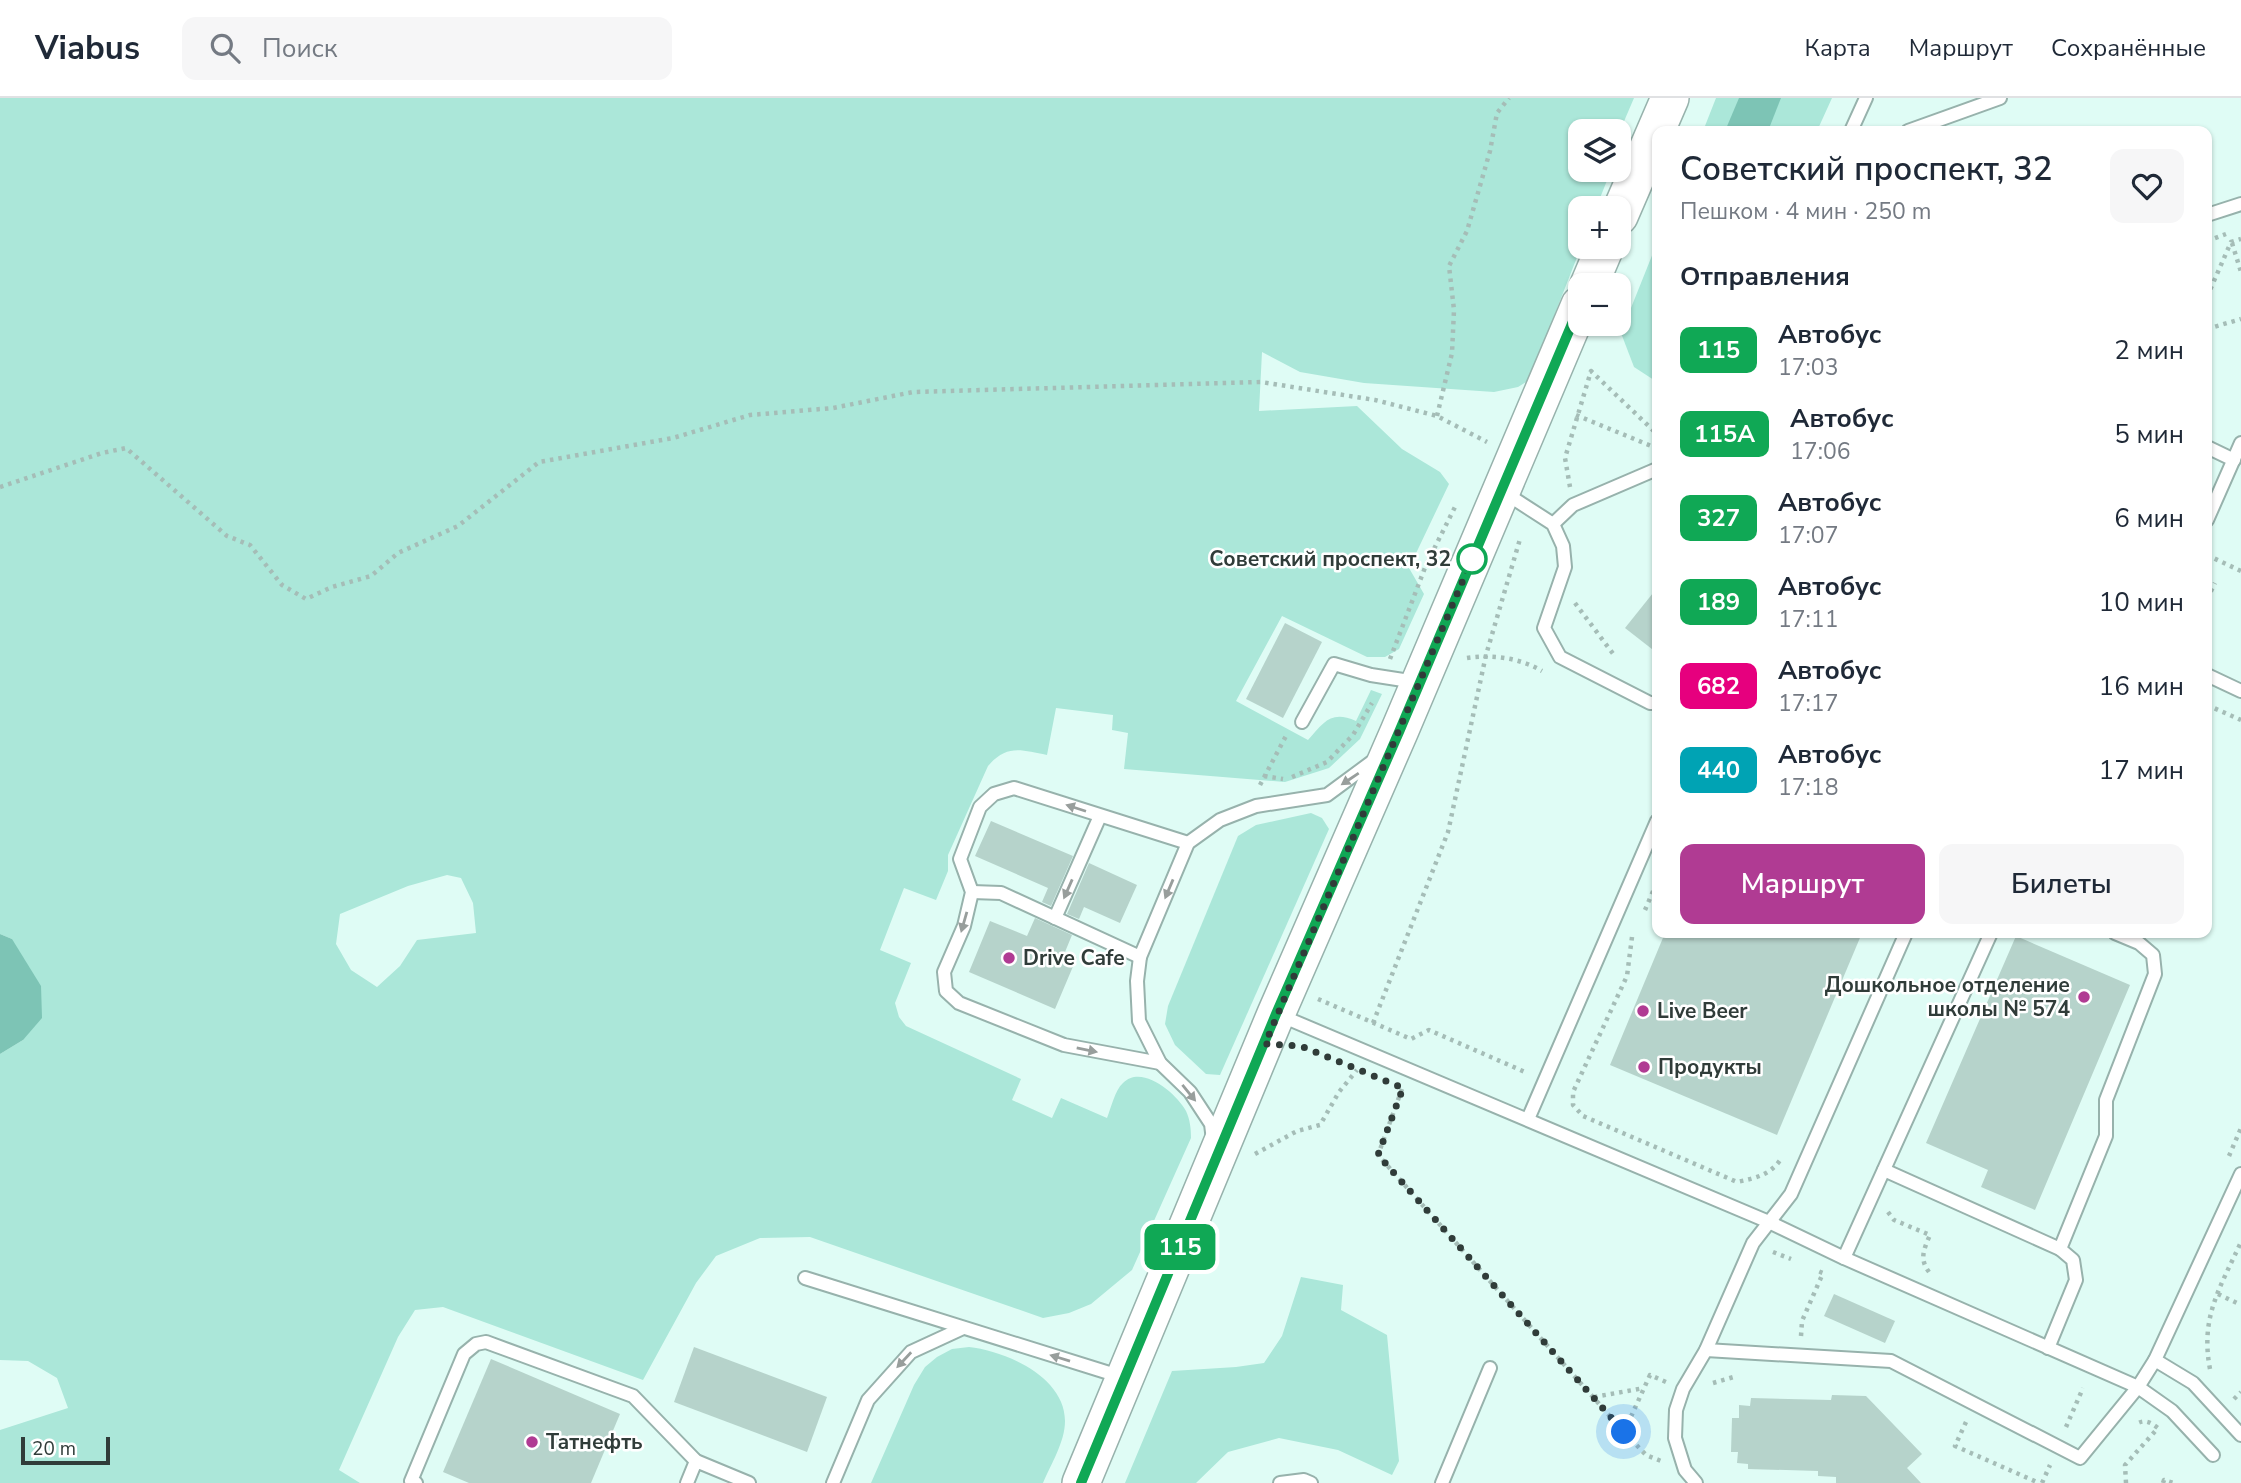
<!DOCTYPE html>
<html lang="ru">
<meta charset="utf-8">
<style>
:root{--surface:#fff;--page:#f6f6f7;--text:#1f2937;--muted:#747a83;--line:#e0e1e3;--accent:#b03b93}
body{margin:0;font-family:"Nunito Sans",sans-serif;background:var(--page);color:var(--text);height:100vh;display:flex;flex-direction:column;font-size:26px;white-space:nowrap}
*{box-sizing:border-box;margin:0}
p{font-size:23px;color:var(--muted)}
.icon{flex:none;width:38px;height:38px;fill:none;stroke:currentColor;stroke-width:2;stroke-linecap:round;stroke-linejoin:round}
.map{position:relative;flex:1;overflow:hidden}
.details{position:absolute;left:1652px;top:28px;width:560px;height:812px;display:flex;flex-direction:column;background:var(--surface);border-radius:14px;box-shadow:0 2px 5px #0004}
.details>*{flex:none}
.badge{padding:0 14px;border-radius:10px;font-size:24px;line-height:46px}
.buttons{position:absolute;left:1568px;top:21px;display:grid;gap:14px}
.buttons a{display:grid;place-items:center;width:63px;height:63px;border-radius:14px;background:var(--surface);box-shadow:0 2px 5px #0004;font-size:35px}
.scale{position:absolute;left:21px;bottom:18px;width:89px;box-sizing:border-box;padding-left:7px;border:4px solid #303c39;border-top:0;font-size:19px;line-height:24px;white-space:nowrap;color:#303c39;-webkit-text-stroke:5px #fff;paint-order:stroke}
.you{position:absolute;width:35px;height:35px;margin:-18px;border:5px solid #fff;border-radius:50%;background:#1a73e8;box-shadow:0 0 0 10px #1a73e833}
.map>.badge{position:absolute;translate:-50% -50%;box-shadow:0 0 0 4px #fff}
h2{padding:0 28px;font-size:26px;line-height:63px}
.round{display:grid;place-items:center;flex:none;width:74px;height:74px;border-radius:14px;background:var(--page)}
.headline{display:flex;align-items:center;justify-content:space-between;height:119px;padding:0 28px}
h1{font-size:33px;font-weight:600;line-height:52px}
.primary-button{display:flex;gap:14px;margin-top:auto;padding:14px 28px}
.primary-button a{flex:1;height:80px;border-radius:14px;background:var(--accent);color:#fff;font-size:28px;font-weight:600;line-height:80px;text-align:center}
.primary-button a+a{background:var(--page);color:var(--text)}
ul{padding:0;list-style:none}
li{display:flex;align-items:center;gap:21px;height:84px;padding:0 28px}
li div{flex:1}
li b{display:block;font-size:26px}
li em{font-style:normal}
li .badge{min-width:77px;font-weight:700;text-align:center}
header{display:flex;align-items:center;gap:42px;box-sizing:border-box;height:98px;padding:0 35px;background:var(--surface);border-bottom:2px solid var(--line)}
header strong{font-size:33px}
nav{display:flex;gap:38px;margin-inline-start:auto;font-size:24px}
.search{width:490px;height:63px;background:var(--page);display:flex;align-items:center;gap:18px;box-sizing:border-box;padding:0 24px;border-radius:14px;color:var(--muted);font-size:26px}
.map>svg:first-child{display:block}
.green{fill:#abe7d9;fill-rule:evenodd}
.water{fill:#7dc4b5}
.building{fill:#b6d3cb}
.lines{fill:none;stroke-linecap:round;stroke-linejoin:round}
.service-casing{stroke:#97b2ac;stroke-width:16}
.primary-casing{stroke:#97b2ac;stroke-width:40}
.path{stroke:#a5bdb7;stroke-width:4.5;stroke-dasharray:3.5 5;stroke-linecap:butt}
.service{stroke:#fff;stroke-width:12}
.primary{stroke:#fff;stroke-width:37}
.oneway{fill:#989e9c}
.line-casing{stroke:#fff;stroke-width:16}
.line{stroke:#10a855;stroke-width:10}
.walk{stroke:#303c39;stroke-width:7;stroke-dasharray:0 12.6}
.stop-dot{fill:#fff;stroke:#10a855;stroke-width:3.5}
.poi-dot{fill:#b03b93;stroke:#fff;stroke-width:2.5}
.labels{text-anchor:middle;stroke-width:5;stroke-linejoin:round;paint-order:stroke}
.stop-label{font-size:21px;font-weight:bold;fill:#303c39;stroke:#fff;text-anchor:end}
.poi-label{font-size:21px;font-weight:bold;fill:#303c39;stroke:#fff;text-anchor:start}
</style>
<header>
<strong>Viabus</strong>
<div class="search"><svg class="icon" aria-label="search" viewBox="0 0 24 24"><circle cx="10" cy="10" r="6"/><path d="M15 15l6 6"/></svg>Поиск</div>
<nav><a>Карта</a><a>Маршрут</a><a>Сохранённые</a></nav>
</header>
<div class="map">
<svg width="2241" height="1385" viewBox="0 0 2241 1385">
<rect width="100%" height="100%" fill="#dffcf5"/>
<g class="green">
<path d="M 0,0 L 1634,0 L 1619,35 L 1619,33 L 1580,33 L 1580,72 L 1607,72 L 1608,80 L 1596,110 L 1580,110 L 1581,149 L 1529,282 L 1518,289 L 1494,294 L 1364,285 L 1300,274 L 1262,254 L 1259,313 L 1357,308 L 1402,351 L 1440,374 L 1449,386 L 1409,470 L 1424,496 L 1399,551 L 1385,559 L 1367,559 L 1282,518 L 1236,603 L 1308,642 C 1324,624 1331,612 1356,623 L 1371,592 L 1382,596 L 1360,641 L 1329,670 L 1285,684 L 1124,671 L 1128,635 L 1112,632 L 1113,617 L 1056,610 L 1047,657 C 1021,652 1007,646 988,668 L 948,757 L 948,773 L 936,802 L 904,790 L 880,852 L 911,865 L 895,905 L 899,919 L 906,928 L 1021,981 L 1012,1002 L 1052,1020 L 1061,1000 L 1107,1020 C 1111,1010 1115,992 1123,985 C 1142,966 1176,995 1186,1013 C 1190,1022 1191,1030 1191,1040 L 1132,1172 L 1091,1206 L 1069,1215 L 1043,1220 L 810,1139 L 760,1140 L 716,1158 L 696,1185 L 643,1282 L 443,1209 L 415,1212 L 398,1239 L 339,1372 L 360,1385 L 0,1385 L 0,1332 L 68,1310 L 57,1280 L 28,1263 L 0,1262 L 0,956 L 23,942 L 12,841 L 0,836 ZM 447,777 L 461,780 L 473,805 L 476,835 L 417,842 L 400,868 L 377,889 L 351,872 L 336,846 L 340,816 L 408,788 Z"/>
<polygon points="1716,0 1832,0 1817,33 1703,33"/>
<polygon points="1657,145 1657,284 1634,269 1621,235"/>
<polygon points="1311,715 1322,720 1329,731 1220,977 1206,976 1175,947 1165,926 1168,908 1238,738 1256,727"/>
<polygon points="1301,1179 1343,1187 1341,1212 1387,1237 1399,1363 1392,1377 1338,1352 1279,1340 1228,1354 1196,1385 1125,1385 1172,1273 1236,1269 1264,1265 1282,1238"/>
<path d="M 969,1249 C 1006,1253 1065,1279 1065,1323 C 1065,1344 1051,1366 1043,1385 L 871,1385 L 914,1287 L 925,1269 L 937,1259 L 952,1251 Z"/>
</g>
<g class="water">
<polygon points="1739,0 1781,0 1768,33 1725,33"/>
<polygon points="0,836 12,841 41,888 42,920 23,942 0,956"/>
</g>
<g class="building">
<polygon points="1657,490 1657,555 1625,530"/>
<polygon points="1285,525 1322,544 1283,620 1246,601"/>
<polygon points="991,723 1073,758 1051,808 1042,804 1048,790 975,758"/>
<polygon points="1089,765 1137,787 1120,825 1084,809 1079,821 1067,816"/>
<polygon points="1035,820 1072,837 1065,854 1077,859 1055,911 969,874 990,823 1027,838"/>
<polygon points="1665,835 1862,835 1777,1037 1610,967"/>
<polygon points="2016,838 2130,887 2035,1112 1981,1089 1988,1072 1926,1045"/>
<polygon points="1834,1196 1895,1223 1885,1245 1824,1218"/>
<polygon points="694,1249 827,1299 807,1354 674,1304"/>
<polygon points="491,1261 620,1316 591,1385 469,1385 443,1374"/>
<polygon points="1832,1297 1866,1298 1922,1356 1907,1370 1921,1385 1836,1385 1836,1379 1818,1378 1818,1373 1748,1371 1748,1366 1737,1365 1738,1354 1731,1354 1732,1320 1739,1320 1739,1307 1750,1308 1751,1300 1831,1302"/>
</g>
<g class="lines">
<g class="service-casing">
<g id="service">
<polyline points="1851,33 1866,0"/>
<polyline points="1908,33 2000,0"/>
<polyline points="2207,117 2241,106"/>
<polyline points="2207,349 2234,362"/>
<polyline points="1505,395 1553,426 1563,448 1565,469 1544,530 1560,559 1650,605 1657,605"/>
<polyline points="2207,422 2241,345"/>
<polyline points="1553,426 1573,407 1657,371"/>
<polyline points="2207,577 2241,593"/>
<polyline points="1302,624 1334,566 1371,577 1416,584"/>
<polyline points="972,794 1001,795 1140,859"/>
<polyline points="1055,820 1100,718"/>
<polyline points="1279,917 1769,1124 1844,1160 2138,1289 2155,1262 2241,1076"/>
<polyline points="1160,965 1064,947 959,905 946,893 944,874 964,828 972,794 960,761 980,709 994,696 1014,690 1188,745"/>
<polyline points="1528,1021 1657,723"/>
<polyline points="1213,1042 1211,1026 1190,994 1160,965 1139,923 1137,883 1140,859 1188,745 1220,722 1256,708 1327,697 1373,663"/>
<polyline points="1884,1072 2060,1151"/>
<polyline points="1844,1160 1991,835"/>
<polyline points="805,1180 1122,1279"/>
<polyline points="2048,1250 2076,1182 2073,1162 2060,1151 2106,1038 2106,1002 2155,876 2153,857 2139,845 2115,835"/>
<polyline points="1706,1252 1891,1263 2080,1360 2138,1289 2172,1313 2213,1357"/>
<polyline points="2155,1262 2193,1285 2241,1337"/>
<polyline points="416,1385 411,1383 464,1256 476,1246 486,1244 633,1298 696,1363"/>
<polyline points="687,1385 696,1363 749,1385"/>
<polyline points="833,1385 868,1302 911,1254 963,1230"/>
<polyline points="1280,1385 1304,1382 1311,1385"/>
<polyline points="1442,1385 1490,1270"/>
<polyline points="1696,1385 1685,1372 1675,1340 1676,1312 1683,1291 1706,1252 1753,1145 1791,1096 1906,835"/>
</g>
</g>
<g class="primary-casing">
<g id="primary">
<polyline points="1619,118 1670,0"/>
<polyline points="1589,187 1605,149"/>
<polyline points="1081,1385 1276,916 1399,634 1580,207"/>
</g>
</g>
<g class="path">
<polyline points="2207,143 2226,136"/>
<polyline points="2232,145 2241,174"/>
<polyline points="2207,199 2231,144 2241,141"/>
<polyline points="2207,231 2241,221"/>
<polyline points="1576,317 1656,350"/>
<polyline points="1437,318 1452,255 1454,212 1449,168 1467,133 1490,53 1497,15 1509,0"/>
<polyline points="0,389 102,355 126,350 227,438 250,447 282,487 306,501 332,489 371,478 398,455 458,428 539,364 673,340 750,317 833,310 913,294 1261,284 1375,302 1437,318 1487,344"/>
<polyline points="1570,389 1565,360 1591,273 1657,336"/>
<polyline points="2207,457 2241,473"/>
<polyline points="2207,501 2215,485"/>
<polyline points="1575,505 1614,557"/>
<path d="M 1467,560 C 1492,556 1520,560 1542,573"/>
<polyline points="1390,561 1426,467 1457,405"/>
<polyline points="2207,607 2241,622"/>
<polyline points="1264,678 1283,681"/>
<polyline points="1292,679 1327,664 1353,637 1372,605"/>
<polyline points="1260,687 1287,636"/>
<polyline points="1645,812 1657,784"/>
<path d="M 1632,839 L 1627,878 L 1573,994 L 1573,1007 L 1583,1018 L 1737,1084 C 1756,1080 1770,1077 1781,1061"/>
<polyline points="1318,901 1411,941 1429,932 1525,974"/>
<polyline points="1373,925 1448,734 1486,557 1520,441"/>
<polyline points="1402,991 1378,1057 1624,1334 1646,1357 1661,1363"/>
<polyline points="1255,1056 1297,1033 1320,1027 1339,994 1357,972"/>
<polyline points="2229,1058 2241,1030"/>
<path d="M 1888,1114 L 1894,1122 L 1930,1137 C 1924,1151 1919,1161 1929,1174"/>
<polyline points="1773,1154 1791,1161"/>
<polyline points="2218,1196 2241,1207"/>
<polyline points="1801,1238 1802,1223 1823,1175 1818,1173"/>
<path d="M 2210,1271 C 2200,1219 2220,1190 2241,1144"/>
<polyline points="1713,1285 1737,1278"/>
<polyline points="1594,1299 1644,1290"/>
<polyline points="2234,1301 2241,1294"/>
<polyline points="1966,1324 1955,1348 2039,1385"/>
<polyline points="2066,1329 2083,1290"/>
<polyline points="1624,1334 1650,1277 1666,1284"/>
<polyline points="2042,1385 2050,1367"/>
<path d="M 2126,1385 L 2125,1367 L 2158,1330 C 2150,1324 2145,1321 2136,1326"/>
<polyline points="2163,1385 2164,1382 2174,1385"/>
</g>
<use href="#service" class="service"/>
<use href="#primary" class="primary"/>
</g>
<defs><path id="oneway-solid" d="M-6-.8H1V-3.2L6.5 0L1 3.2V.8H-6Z" transform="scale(1.75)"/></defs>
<g class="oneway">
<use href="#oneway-solid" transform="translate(1350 681) rotate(146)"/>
<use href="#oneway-solid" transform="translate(1076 710) rotate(-162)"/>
<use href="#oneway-solid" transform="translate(1068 791) rotate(114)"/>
<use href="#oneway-solid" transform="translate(1169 791) rotate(113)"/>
<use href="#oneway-solid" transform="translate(964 824) rotate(106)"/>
<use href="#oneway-solid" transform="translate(1087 952) rotate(11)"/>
<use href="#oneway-solid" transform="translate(1189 995) rotate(51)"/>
<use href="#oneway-solid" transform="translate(1060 1260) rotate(-163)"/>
<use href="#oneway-solid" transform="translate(904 1262) rotate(133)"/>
</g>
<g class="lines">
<g class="line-casing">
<polyline id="line" points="1081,1385 1276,916 1399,634 1580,207"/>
</g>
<use href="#line" class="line"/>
<polyline class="walk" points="1472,461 1265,946 1301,948 1403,990 1378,1057 1624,1334"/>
</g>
<circle class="stop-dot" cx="1472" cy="461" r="14"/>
<g class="poi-dot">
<circle cx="1009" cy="860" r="7"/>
<circle cx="2084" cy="899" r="7"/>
<circle cx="1643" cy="913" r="7"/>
<circle cx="1644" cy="969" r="7"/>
<circle cx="532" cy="1344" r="7"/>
</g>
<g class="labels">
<g class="stop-label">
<text x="1451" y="468">Советский проспект, 32</text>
</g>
<g class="poi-label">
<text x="1023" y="867">Drive Cafe</text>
<text x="2070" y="894" text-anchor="end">Дошкольное отделение<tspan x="2070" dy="24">школы № 574</tspan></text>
<text x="1657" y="920">Live Beer</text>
<text x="1658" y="976">Продукты</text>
<text x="546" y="1351">Татнефть</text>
</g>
</g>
</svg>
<div class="buttons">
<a><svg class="icon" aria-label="layers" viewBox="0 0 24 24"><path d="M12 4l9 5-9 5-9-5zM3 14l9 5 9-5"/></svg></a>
<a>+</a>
<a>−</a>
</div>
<div class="scale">20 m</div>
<div class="you" style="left:1624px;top:1334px"></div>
<b class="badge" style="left:1180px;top:1149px;background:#10a855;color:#fff">115</b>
<section class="details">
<div class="headline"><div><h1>Советский проспект, 32</h1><p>Пешком · 4 мин · 250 m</p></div><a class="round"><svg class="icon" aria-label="heart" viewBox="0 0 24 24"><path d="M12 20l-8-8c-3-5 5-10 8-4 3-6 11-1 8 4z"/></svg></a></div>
<h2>Отправления</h2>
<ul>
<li><span class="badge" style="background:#10a855;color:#fff">115</span><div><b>Автобус</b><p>17:03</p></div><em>2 мин</em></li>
<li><span class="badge" style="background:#10a855;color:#fff">115А</span><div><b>Автобус</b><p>17:06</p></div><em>5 мин</em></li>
<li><span class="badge" style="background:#10a855;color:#fff">327</span><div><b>Автобус</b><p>17:07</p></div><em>6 мин</em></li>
<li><span class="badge" style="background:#10a855;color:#fff">189</span><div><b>Автобус</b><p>17:11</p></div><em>10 мин</em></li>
<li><span class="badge" style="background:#e6007e;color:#fff">682</span><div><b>Автобус</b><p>17:17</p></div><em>16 мин</em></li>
<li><span class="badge" style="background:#00a3b4;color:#fff">440</span><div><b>Автобус</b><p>17:18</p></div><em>17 мин</em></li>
</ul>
<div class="primary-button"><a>Маршрут</a><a>Билеты</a></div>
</section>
</div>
